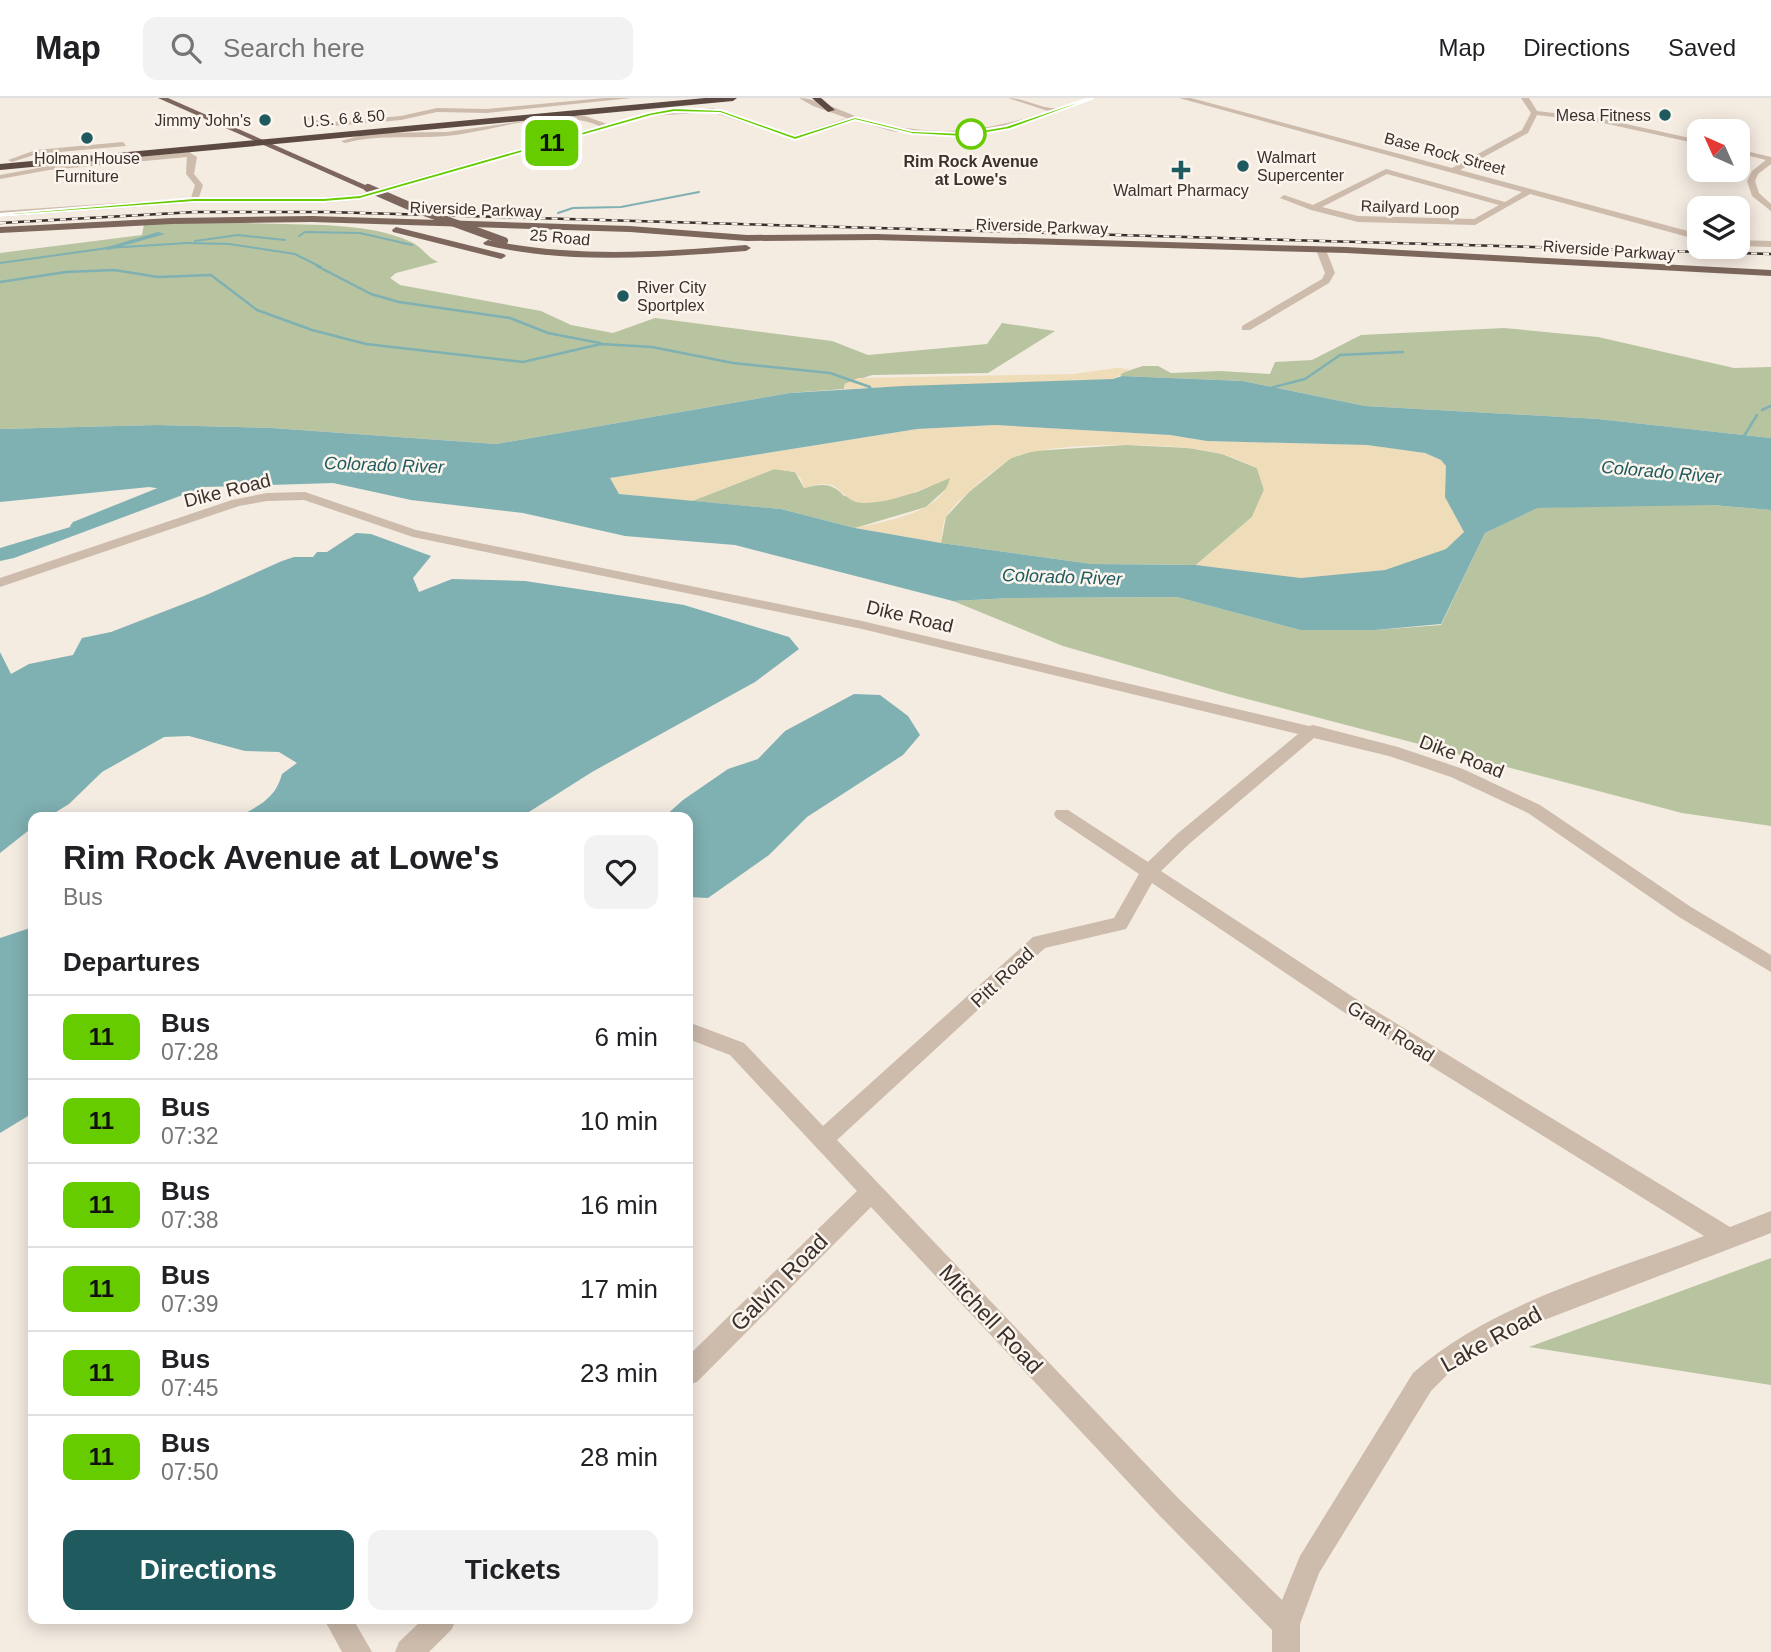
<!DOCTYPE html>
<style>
:root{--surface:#fff;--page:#f2f2f2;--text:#202124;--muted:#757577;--line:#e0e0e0;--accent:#1f5a5e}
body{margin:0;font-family:Helvetica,sans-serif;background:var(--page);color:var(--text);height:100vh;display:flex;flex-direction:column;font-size:26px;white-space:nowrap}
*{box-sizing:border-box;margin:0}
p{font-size:23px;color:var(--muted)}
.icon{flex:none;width:38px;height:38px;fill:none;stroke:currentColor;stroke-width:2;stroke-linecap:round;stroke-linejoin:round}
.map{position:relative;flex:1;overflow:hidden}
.side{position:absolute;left:28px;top:714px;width:665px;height:812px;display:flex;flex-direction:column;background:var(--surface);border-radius:14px;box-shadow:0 4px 18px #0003}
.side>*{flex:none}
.badge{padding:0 14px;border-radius:10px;font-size:24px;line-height:46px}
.needle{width:46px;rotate:315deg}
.tools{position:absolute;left:1687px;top:21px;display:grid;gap:14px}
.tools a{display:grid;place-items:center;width:63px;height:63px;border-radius:14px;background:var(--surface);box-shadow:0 4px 18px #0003;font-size:35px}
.map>.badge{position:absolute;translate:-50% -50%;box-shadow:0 0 0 4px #fff}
h2{padding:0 35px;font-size:26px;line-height:63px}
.round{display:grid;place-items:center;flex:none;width:74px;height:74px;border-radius:14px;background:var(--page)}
.headline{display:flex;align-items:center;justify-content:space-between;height:119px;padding:0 35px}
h1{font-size:33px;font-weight:700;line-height:52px}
.button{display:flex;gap:14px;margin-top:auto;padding:14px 35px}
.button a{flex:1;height:80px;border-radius:14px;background:var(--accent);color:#fff;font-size:28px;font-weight:700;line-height:80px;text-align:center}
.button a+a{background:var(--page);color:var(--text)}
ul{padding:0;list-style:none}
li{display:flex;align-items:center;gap:21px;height:84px;padding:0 35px;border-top:2px solid var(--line)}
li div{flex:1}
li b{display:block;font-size:26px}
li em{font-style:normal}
li .badge{min-width:77px;font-weight:700;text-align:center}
header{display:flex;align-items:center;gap:42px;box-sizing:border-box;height:98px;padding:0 35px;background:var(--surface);border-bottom:2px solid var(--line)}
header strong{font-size:33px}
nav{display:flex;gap:38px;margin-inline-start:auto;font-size:24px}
.search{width:490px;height:63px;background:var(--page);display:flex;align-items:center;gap:18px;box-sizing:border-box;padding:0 24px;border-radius:14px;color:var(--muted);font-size:26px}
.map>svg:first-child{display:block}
.green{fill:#b8c4a0}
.sand{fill:#efdcb8}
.water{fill:#7fb0b2;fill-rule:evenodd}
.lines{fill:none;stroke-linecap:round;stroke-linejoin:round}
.stream-far1{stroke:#7fb0b2;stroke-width:2}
.stream{stroke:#7fb0b2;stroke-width:2.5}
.canal{fill:#7fb0b2;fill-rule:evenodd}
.river{fill:#7fb0b2;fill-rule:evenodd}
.minor{fill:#cdbbac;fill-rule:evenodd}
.major{fill:#7d675c;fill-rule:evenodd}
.highway{fill:#5c4a42;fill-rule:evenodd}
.rail-casing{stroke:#3b302b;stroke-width:2.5}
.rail{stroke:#fbf5ee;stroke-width:2;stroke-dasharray:6;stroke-linecap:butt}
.major-bridge{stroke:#7d675c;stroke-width:8}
.line{fill:#6c0;stroke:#fff;stroke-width:2}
.poi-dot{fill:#1f5a5e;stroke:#fbf5ee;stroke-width:2.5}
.stop-dot{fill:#fff;stroke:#6c0;stroke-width:3.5}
.labels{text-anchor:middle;stroke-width:5;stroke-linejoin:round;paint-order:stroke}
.far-poi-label{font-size:16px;fill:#3b302b;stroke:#fbf5ee;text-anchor:end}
.far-street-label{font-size:16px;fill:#3b302b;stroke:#fbf5ee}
.far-stop-label{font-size:16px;font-weight:bold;fill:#3b302b;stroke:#fbf5ee}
.far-water-label{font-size:18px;font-style:italic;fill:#1f5a5e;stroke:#fbf5ee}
.street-label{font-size:19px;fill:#3b302b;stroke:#fbf5ee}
.near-street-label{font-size:23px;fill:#3b302b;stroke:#fbf5ee}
</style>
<header>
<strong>Map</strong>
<div class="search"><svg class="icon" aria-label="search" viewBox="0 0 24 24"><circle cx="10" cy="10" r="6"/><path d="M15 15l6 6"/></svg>Search here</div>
<nav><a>Map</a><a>Directions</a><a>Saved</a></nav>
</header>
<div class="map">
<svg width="1771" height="1554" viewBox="0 0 1771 1554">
<rect width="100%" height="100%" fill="#f4ebe1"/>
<g class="green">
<path d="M 233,124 C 287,129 359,121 409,143 C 422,148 426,159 438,164 L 396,175 L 390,180 L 400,187 L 541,213 L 571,227 L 613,235 L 655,220 L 832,243 L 868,257 L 987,246 L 1002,225 L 1055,233 L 988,275 L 872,277 L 845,286 L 844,291 L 790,295 L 496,346 L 272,330 L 157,327 L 0,331 L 0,155 L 142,137 L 144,126 Z"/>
<polygon points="1504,230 1598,239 1734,270 1771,269 1771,340 1598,321 1365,308 1243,283 1122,278 1118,276 1143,268 1158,268 1171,275 1220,273 1270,276 1275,264 1312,262 1361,237"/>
<polygon points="1126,347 1189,350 1222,356 1257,370 1264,392 1252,419 1196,467 1092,466 941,445 946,419 969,394 1011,360 1033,353"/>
<path d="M 774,371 L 795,374 L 804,390 C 822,386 831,384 844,398 L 893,400 L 917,394 L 951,379 L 948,389 L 926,409 L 855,430 L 781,411 L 692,403 Z"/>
<polygon points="1628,407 1712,407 1771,412 1771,728 1682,715 1232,597 1063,548 953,503 1011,500 1177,499 1300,532 1375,532 1441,527 1485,435 1538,410"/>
<polygon points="1771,1160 1771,1287 1529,1249"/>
</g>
<g class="sand">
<polygon points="1117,270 1129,271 1114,281 844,291 845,286 858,280 1073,276"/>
<path d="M 995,327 L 1170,337 L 1207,343 L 1367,347 L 1425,355 L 1441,362 L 1446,368 L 1454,416 L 1464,434 L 1446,451 L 1385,472 L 1301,480 L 1196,467 L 1252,419 L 1264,392 L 1257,370 C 1246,365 1234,359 1222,356 C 1180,344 1054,343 1014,359 C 1001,365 952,406 946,419 C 942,426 942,438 941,445 L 855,430 C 885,423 942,416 950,380 C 924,390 894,405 864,405 C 847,405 842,391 831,387 C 823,384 812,388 804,390 L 801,381 L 795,374 L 774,371 L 692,403 L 619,396 L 610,380 L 917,331 Z"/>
</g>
<g class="water">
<path d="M 1122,278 L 1243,283 L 1365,308 L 1598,321 L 1771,340 L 1771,412 L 1712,407 L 1538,410 L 1485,435 L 1441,526 L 1375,532 L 1300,532 L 1177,499 L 1011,500 L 953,503 L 735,447 L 625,438 L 523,415 L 411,402 L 333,385 L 204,389 L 14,460 L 0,463 L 0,450 L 144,407 L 170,392 L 149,389 L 0,404 L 0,331 L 157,327 L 272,330 L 496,346 L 790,295 L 903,288 L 1113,281 ZM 995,327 L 1170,337 L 1207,343 L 1367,347 L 1425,355 L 1441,362 L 1446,368 L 1445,399 L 1464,434 L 1446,451 L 1385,472 L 1301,480 L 1196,467 L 1092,466 L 941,445 L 855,430 L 781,411 L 619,396 L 610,380 L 917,331 Z"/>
<path d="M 356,435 L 371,436 L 431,458 L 413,480 L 419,494 L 452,481 L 525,483 L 684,507 L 789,539 L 799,551 L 755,584 L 592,674 L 521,719 L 237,719 C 258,709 276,700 282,676 L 297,665 L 279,654 L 245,653 L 189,638 L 164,639 L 102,674 L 69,706 L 48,719 L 33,719 L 33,729 L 0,755 L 0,554 L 11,576 L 29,566 L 73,557 L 82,540 L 111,534 L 204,498 L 282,463 L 294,459 L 313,459 L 317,454 L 327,454 Z"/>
<polygon points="854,596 880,597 908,618 920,637 903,657 807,719 769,757 708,800 688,799 688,719 664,719 683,702 728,671 758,661 785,633"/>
<polygon points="33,829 33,1015 0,1035 0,840"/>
</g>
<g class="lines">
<g class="stream-far1">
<polyline points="558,115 573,110 621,109 699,94"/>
<polyline points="299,138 305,134 360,135 412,147"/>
<polyline points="195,143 238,137 285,142"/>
<polyline points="187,145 229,146 295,156 321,169"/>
<polyline points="0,165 108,150 187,145"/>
</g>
<g class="stream">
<polyline points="317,168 371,196 399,204 510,220 548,235 600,245"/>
<polyline points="0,184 66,174 114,172 158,179 211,177 257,212 312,232 366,246 523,264 601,246 652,249 733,265 830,275 870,289"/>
<polyline points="1266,291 1305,281 1340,257 1403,254"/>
<polyline points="1762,312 1771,308"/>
<polyline points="1741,343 1757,317"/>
</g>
<polygon class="canal" points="158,134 165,136 108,152 104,150"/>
<polygon class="river" points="200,373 206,375 209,379 206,383 87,432 73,432 70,428 73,424"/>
<g class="minor">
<polygon points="604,0 632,0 487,15 437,14 401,22 322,29 306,21 310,19 323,25 401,18 437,10 487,11"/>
<path d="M 799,0 C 816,0 843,14 861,20 C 929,40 981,36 1048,13 L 1008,0 C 1024,0 1043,12 1057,10 C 1071,8 1081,0 1095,0 L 1006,30 L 949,39 L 891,33 L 855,22 L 795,42 L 712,14 L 651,18 L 360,102 L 324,105 L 194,105 L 0,119 L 0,113 L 191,100 L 195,87 L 186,76 L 187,59 L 49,72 L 0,81 L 0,77 L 49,68 L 189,54 L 197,59 L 194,76 L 203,87 L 199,99 L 324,99 L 359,96 L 599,28 C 556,8 492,34 446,38 C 412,41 379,36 345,45 L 341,43 L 369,35 L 447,34 L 566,17 L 585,18 L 607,26 L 650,14 L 713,10 L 795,37 L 847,20 L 813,8 Z"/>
<path d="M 1179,0 L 1191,0 L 1452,70 L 1522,32 L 1531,15 L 1521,0 L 1529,0 L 1537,13 L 1603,21 L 1699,42 L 1699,46 L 1603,25 L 1537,17 L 1528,35 L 1460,72 L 1699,136 L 1699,142 L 1530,96 L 1475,127 L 1358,124 L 1311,112 L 1280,100 L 1284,97 L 1313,107 L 1386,71 L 1505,104 L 1522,94 ZM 1387,76 L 1499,107 L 1474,121 L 1358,118 L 1322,109 Z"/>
<polygon points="123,44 126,48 37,56 12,64 8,62 36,52"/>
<polygon points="1738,51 1771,59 1771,66 1758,76 1755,83 1759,95 1771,106 1771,113 1752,98 1747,83 1752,73 1766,62 1738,55"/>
<polygon points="1738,142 1771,143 1771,149 1738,148"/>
<polygon points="1321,149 1326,152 1335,175 1329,185 1250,232 1242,232 1242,228 1322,181 1325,175 1316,152"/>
<path d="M 305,394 L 416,432 L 862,523 L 1309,628 L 1313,627 L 1398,649 L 1463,671 L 1540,707 L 1691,809 L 1771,857 L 1771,874 L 1679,819 L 1528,715 L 1451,679 L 1389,658 L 1314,640 L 1189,746 L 1161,773 L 1353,899 L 1730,1129 L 1771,1113 L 1771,1135 L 1531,1227 L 1454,1270 L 1431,1293 L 1319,1475 L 1300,1526 L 1300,1554 L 1272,1554 L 1272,1532 L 1159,1417 L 871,1109 L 697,1284 L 688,1287 L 688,1258 L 857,1093 L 730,957 L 688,941 L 688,924 L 744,945 L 823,1028 L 1033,839 L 1114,820 L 1139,776 L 1056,720 L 1054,716 L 1056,712 L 1068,712 L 1148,764 L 1177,736 L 1298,636 L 862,531 L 413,439 L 304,402 L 267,403 L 239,408 L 0,489 L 0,480 L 232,402 L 267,395 ZM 1152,785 L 1339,911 L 1704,1138 C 1608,1175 1491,1205 1413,1275 L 1300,1458 L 1282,1502 L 1177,1399 L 837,1042 L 1045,850 L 1126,831 Z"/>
<polygon points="324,1521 353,1521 372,1554 342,1554"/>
<polygon points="423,1521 456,1521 452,1531 429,1554 395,1554 399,1544"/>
</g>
<g class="major">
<polygon points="158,0 168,0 372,90 365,92"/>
<polygon points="312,118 630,128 747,137 876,136 1346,149 1771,172 1771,178 1346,155 876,142 747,143 630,134 312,124 172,126 0,135 0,129 172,120"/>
<polygon points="396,129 504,156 506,158 501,161 393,134 392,132"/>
<path d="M 488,142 C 574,160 659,154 746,147 L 751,150 L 746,153 C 658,159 571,167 485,147 L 483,145 Z"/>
</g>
<g class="highway">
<polygon points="705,0 737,0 733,3 0,72 0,66"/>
<polygon points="812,0 821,0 835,12 828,14"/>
</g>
<g class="rail-casing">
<polyline id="rail" points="0,125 195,114 328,114 1771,156"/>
</g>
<use href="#rail" class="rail"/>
<polyline class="major-bridge" points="368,90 416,111 504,143"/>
</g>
<polygon class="line" points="1089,0 1094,0 1010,31 964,39 912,36 855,22 795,42 720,15 674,14 651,18 360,101 324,104 194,104 0,118 0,116 194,100 324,100 360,97 648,15 674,10 721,12 795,38 855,19 912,33 964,35 1006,28"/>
<g class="poi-dot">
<circle cx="1665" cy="17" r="7"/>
<circle cx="265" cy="22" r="7"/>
<circle cx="87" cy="40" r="7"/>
<circle cx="1243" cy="68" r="7"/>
<path d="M1177.5 61.5h7v7h7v7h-7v7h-7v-7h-7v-7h7z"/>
<circle cx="623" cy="198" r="7"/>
</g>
<circle class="stop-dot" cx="971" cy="36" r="14"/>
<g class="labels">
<g class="far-poi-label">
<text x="1651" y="23">Mesa Fitness</text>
<text x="251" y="28">Jimmy John's</text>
<text x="1257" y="65" text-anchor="start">Walmart<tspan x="1257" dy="18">Supercenter</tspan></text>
<text x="87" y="66" text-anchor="middle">Holman House<tspan x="87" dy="18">Furniture</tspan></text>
<text x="1181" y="98" text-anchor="middle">Walmart Pharmacy</text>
<text x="637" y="195" text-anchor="start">River City<tspan x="637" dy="18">Sportplex</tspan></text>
</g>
<g class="far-street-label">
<text transform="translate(344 20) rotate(-5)" y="6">U.S. 6 &amp; 50</text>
<text transform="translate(1445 55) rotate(15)" y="6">Base Rock Street</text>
<text transform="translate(1410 109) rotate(2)" y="6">Railyard Loop</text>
<text transform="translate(476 111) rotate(2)" y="6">Riverside Parkway</text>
<text transform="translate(1042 128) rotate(2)" y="6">Riverside Parkway</text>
<text transform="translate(560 139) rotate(5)" y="6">25 Road</text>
<text transform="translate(1609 152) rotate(4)" y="6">Riverside Parkway</text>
</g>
<g class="far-stop-label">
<text x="971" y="69">Rim Rock Avenue<tspan x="971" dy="18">at Lowe's</tspan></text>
</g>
<g class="far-water-label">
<text transform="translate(384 367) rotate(2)" y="6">Colorado River</text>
<text transform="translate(1661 374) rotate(5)" y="6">Colorado River</text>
<text transform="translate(1062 479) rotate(2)" y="6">Colorado River</text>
</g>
<g class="street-label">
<text transform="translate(227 392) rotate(-14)" y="7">Dike Road</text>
<text transform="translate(910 518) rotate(13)" y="7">Dike Road</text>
<text transform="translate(1462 658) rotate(21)" y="7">Dike Road</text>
<text transform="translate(1002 879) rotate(-43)" y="7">Pitt Road</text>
<text transform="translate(1391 933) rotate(32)" y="7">Grant Road</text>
</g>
<g class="near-street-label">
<text transform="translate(779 1184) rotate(-45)" y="8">Galvin Road</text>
<text transform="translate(991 1221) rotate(47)" y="8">Mitchell Road</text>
<text transform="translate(1491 1241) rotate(-29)" y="8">Lake Road</text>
</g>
</g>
</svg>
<div class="tools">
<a><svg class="needle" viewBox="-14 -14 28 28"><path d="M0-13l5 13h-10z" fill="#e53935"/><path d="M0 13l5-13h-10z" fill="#757577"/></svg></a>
<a><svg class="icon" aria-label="layers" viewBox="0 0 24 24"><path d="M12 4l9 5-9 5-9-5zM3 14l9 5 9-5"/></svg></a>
</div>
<b class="badge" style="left:552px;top:45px;background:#6c0;color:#111">11</b>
<section class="side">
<div class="headline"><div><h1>Rim Rock Avenue at Lowe's</h1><p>Bus</p></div><a class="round"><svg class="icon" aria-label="heart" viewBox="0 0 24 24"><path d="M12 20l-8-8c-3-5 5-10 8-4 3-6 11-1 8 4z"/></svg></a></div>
<h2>Departures</h2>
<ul>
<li><span class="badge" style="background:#6c0;color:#111">11</span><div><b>Bus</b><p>07:28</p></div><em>6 min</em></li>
<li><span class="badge" style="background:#6c0;color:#111">11</span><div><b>Bus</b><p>07:32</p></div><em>10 min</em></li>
<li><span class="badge" style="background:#6c0;color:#111">11</span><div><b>Bus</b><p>07:38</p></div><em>16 min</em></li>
<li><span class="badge" style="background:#6c0;color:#111">11</span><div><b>Bus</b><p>07:39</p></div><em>17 min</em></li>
<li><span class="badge" style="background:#6c0;color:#111">11</span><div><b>Bus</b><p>07:45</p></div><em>23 min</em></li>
<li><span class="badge" style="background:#6c0;color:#111">11</span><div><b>Bus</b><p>07:50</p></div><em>28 min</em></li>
</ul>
<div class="button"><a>Directions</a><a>Tickets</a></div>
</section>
</div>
